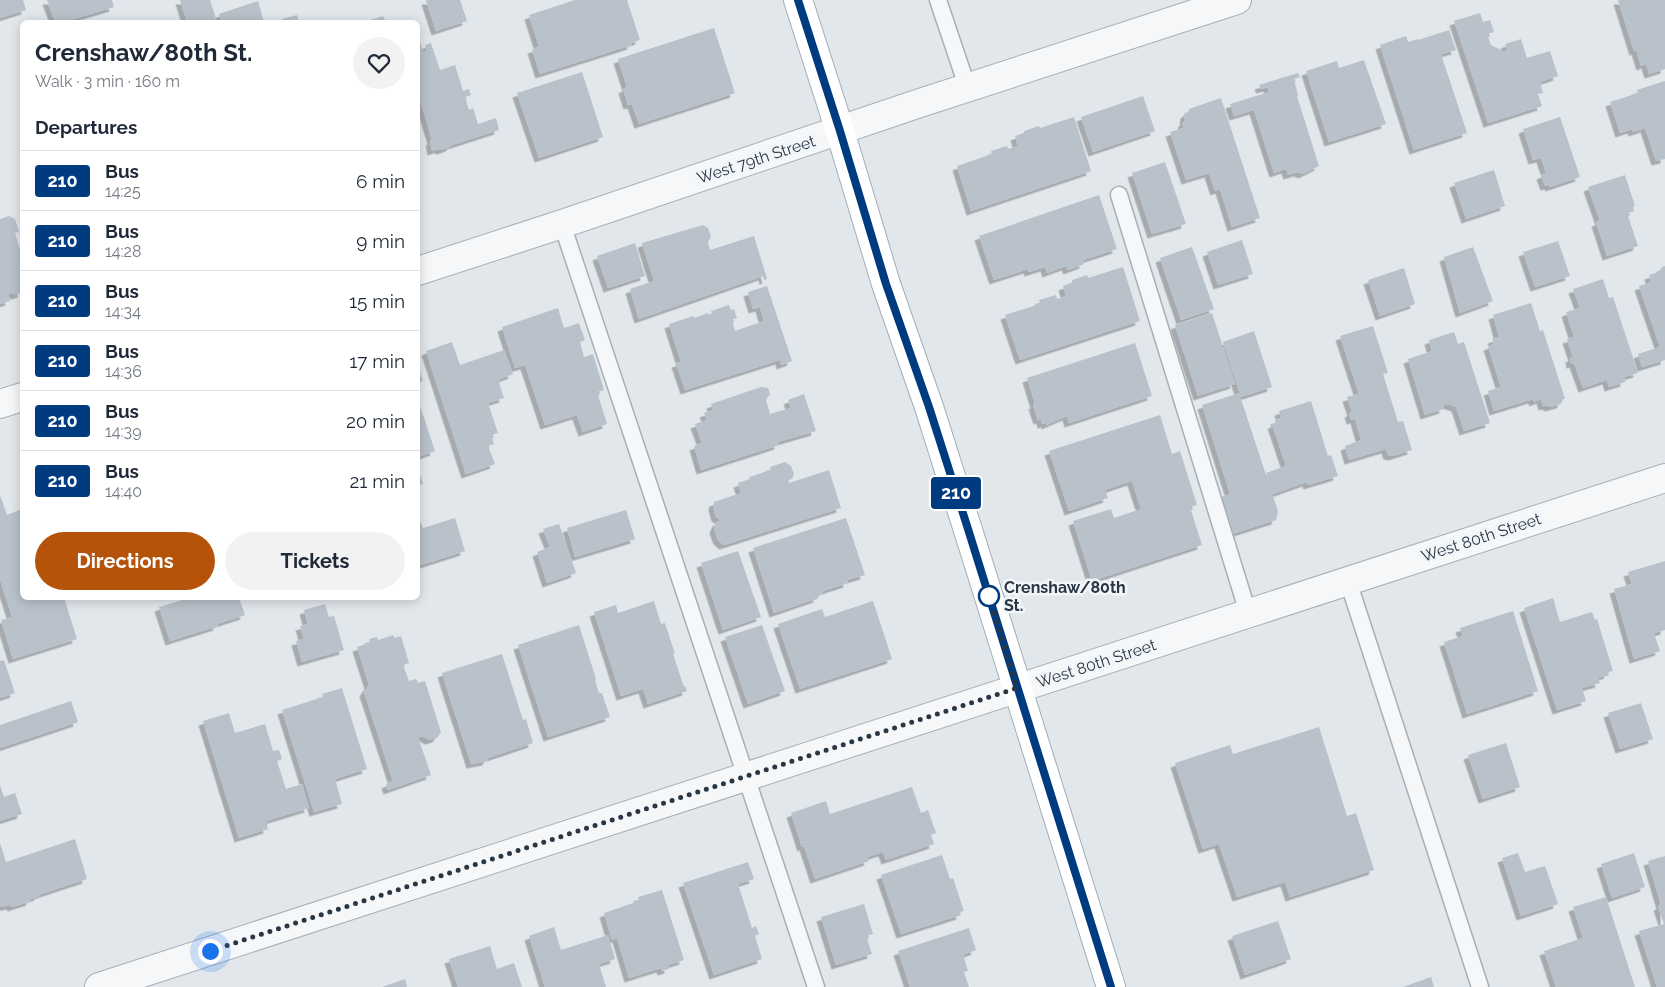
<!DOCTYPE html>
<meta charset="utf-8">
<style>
:root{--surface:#fff;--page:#f2f2f3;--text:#1f2937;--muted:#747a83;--line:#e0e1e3;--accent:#b45309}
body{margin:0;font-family:Raleway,sans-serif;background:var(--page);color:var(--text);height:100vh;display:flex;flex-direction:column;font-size:19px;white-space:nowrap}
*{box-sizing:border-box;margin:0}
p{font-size:16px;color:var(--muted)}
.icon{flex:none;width:28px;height:28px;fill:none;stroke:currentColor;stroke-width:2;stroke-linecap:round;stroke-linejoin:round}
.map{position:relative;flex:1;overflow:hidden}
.side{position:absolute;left:20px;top:20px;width:400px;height:580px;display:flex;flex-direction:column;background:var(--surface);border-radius:8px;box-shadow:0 2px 12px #0003}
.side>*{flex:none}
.badge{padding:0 10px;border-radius:4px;font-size:18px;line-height:32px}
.you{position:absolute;width:25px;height:25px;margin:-12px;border:4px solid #fff;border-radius:50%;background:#1a73e8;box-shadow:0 0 0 8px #1a73e833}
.map>.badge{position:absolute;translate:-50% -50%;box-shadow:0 0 0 2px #fff}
h2{padding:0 15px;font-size:19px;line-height:45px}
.round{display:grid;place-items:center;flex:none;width:52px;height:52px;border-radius:26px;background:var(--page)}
.overview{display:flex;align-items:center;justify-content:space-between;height:85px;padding:0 15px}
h1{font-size:24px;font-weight:700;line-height:38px}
.primary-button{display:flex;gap:10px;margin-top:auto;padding:10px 15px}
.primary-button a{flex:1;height:58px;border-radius:30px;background:var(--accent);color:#fff;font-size:20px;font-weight:700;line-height:58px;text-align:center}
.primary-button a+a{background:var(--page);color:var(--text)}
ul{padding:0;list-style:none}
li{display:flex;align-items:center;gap:15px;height:60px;padding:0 15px;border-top:1px solid var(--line)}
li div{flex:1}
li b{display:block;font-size:19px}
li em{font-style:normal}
li .badge{min-width:55px;font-weight:700;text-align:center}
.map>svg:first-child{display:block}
.building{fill:#b9c1ca;filter:url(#shadow)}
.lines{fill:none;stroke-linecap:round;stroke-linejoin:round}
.service-casing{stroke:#a7afb7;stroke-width:19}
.minor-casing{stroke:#a7afb7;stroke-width:30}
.primary-casing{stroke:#a0aeb8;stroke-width:30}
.service{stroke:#f5f7f9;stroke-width:16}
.minor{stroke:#f5f7f9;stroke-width:28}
.primary{stroke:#fff;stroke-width:28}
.line-casing{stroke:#fff;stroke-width:11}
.line{stroke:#003b80;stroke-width:8}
.walk{stroke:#293745;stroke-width:5;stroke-dasharray:0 9}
.stop-dot{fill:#fff;stroke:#003b80;stroke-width:2.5}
.labels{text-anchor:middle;stroke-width:5;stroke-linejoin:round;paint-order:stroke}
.street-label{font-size:16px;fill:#293745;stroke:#f2f6f9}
.stop-label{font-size:16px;font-weight:bold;fill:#293745;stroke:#f2f6f9;text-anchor:start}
</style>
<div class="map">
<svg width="1665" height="987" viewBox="0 0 1665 987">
<defs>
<filter id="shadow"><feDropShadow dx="-4.5" dy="4.5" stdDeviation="0" flood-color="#0004"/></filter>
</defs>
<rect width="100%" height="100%" fill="#e2e7ec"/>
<g class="building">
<polygon points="0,0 23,0 26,10 0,18"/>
<polygon points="47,0 112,0 114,7 64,22 55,22"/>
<polygon points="180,0 210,0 217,22 187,22"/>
<polygon points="426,0 460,0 467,21 436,31"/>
<polygon points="575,0 627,0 640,40 631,43 632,45 540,74 532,49 539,47 529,15"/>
<polygon points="1618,0 1665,0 1665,69 1649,74 1646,64 1641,66 1636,50 1634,51"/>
<polygon points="258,1 264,22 222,22 219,14"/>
<polygon points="1480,13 1483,22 1490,20 1494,32 1487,34 1491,45 1499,49 1502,52 1507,51 1505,44 1521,39 1527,58 1550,51 1558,76 1540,82 1543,93 1538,94 1542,106 1488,123 1454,21"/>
<polygon points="297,15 299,22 283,22 282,19"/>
<polygon points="383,16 386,22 364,22"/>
<polygon points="714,28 735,93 639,124 632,104 628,105 623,89 627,87 618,59"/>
<polygon points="1449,30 1456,50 1441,54 1467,133 1414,150 1380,45 1406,36 1408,42 1418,39 1418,40"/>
<polygon points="418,35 423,52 427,51 425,45 431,43 440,70 455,65 463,91 469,89 471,95 465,97 469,110 473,108 478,124 496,118 499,130 452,145 450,147 442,150 438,149 432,151 430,141 432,140 418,93"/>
<polygon points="1364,60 1386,124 1329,142 1306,71 1337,61 1339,68"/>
<polygon points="582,72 603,137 539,158 517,93"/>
<polygon points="1298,73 1300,77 1294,79 1298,96 1297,96 1319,166 1303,174 1298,172 1288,175 1286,169 1274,173 1254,110 1234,116 1230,104 1269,92 1268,87 1261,89 1259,85"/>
<polygon points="1665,81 1665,159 1656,161 1645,128 1633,132 1632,129 1620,133 1610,102 1638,93 1637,90"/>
<polygon points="1143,96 1155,131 1093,152 1081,117"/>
<polygon points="1221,98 1260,218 1232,227 1220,189 1215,191 1209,173 1186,180 1170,132 1184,128 1182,123 1184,122 1185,114 1189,111 1189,109"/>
<polygon points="1074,117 1091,171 971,211 957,166 992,154 991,151 1007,146 1008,149 1018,146 1015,136 1024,133 1024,131 1039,126 1040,128"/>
<polygon points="1560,117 1580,177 1550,187 1549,185 1545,186 1541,175 1546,173 1541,158 1533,160 1523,129"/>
<polygon points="1165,162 1186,224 1152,234 1132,173"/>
<polygon points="1494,170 1505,206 1466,219 1454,183"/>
<polygon points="1625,175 1635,206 1633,207 1634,211 1627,213 1638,246 1607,256 1596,222 1600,221 1588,187"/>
<polygon points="1099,195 1117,249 1083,260 1084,264 1068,270 1066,266 1047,273 1045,267 1029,272 1028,269 994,280 979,236"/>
<polygon points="9,216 15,219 19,232 15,233 22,256 22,293 16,295 12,293 8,294 10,301 0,304 0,219"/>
<polygon points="703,225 708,228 711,236 708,242 710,250 754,236 767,279 764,280 763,276 639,319 630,289 654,281 642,243"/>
<polygon points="1242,240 1253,274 1218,285 1207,252"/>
<polygon points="1558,241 1570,276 1535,287 1523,252"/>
<polygon points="635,243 645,276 608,288 597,256"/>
<polygon points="1192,247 1214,309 1181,320 1160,258"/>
<polygon points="1473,247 1493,301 1460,313 1444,257"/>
<polygon points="1665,266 1665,360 1642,367 1638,354 1660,347 1639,286 1651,282 1649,275 1659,272 1662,267"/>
<polygon points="1123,267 1140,321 1020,360 1005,315 1040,304 1039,300 1056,295 1057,299 1066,296 1063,286 1072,283 1072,280 1087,275 1088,278"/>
<polygon points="1404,268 1415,304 1380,316 1368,280"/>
<polygon points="1603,279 1609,298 1613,297 1638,373 1624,377 1625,382 1609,387 1607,380 1583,388 1574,363 1571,364 1570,358 1573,357 1567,339 1574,337 1566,312 1580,308 1573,289"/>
<polygon points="767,286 792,361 781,365 780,360 685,390 676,363 681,362 669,324 693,316 694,318 708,313 709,316 712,314 711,311 729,305 731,310 734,309 737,318 733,319 734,322 733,323 735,331 764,321 760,307 753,309 748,292"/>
<polygon points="1531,303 1540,331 1543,330 1565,399 1563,399 1561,404 1550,407 1546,405 1543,406 1541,399 1534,402 1533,399 1494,411 1488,391 1501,387 1488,346 1494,344 1492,339 1499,337 1493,315"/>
<polygon points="558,308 564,328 579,323 585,340 580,342 584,357 593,354 604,390 597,392 607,424 583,432 577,415 545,425 525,365 515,368 502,327"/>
<polygon points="1212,313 1235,384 1198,396 1175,325"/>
<polygon points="1373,326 1388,373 1383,374 1398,422 1403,421 1412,450 1393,456 1388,455 1386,449 1349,460 1345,446 1361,440 1355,419 1351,420 1349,413 1352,412 1347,397 1359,394 1340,336"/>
<polygon points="1254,331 1272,387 1241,397 1223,342"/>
<polygon points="1454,332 1458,344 1464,342 1490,423 1464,431 1456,407 1447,404 1443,406 1444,409 1425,415 1408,359 1432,351 1429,340"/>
<polygon points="452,342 460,365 504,350 513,374 498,380 504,398 488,403 498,433 491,435 494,444 488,446 495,464 466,474 426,351"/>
<polygon points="1135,343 1152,396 1069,423 1067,416 1046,425 1046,423 1042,424 1041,419 1038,420 1033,405 1035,404 1027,378"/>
<polygon points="418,365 423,381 418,383"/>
<polygon points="761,387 768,388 770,394 766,400 770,414 791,408 788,400 804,394 816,431 778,442 779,445 701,470 694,446 702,443 695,424 707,420 704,413 713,410 711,404"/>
<polygon points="1239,393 1278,511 1276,520 1232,534 1221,497 1230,494 1202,405"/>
<polygon points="418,400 435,451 418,457"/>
<polygon points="1311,401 1328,456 1331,455 1338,476 1308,485 1307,482 1273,494 1266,473 1286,466 1272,424 1276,423 1275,420 1281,418 1279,411"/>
<polygon points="1160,415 1172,454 1180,451 1197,505 1190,507 1202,545 1092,581 1073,521 1111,509 1114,518 1141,509 1132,481 1105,490 1108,498 1069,511 1049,451"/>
<polygon points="785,462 791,466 794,474 792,479 788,480 789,483 829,470 841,508 724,545 718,540 714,529 717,522 721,520 716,517 713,506 714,502 741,493 738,483 750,479 749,477 771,470 770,467"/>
<polygon points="418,469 423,484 418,485"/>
<polygon points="0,495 7,515 22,509 22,598 64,598 77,639 13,659 1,620 12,617 0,579"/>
<polygon points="626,510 635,539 575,557 567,528"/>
<polygon points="455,518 465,551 418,566 418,525 421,523 423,528"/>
<polygon points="846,518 865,575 847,580 848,583 823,591 822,594 817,596 818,598 774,613 753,548"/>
<polygon points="559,524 576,573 547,583 537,552 550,547 543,529"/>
<polygon points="738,551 761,617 723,630 701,563"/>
<polygon points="1665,561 1665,630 1654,633 1660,651 1634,659 1614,589 1632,584 1628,572"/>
<polygon points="189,598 239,598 245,615 217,624 218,626 170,641 159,607"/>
<polygon points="1553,598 1560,622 1592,612 1595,620 1597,619 1613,671 1608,672 1609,674 1598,678 1600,683 1582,688 1586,701 1557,710 1524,608"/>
<polygon points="654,601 661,624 665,623 675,654 673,654 684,687 685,686 687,691 648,704 643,689 621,696 594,612 616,605 618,613"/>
<polygon points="873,601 892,659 800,689 778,624 822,609 825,617"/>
<polygon points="325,604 329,617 334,616 344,650 302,662 296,641 304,639 300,626 308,624 304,610"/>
<polygon points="1513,611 1538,691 1467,714 1444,642 1463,636 1460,628"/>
<polygon points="579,625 596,679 595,680 599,693 602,693 610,717 548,737 518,645"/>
<polygon points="762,625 785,691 748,704 725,637"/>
<polygon points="393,635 394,638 401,636 409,663 403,665 409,681 416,679 418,683 425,681 441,732 437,738 429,740 423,736 418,737 431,775 388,790 386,784 393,781 364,692 369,685 357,647 370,643 369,639 377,637 378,640"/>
<polygon points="502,654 523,720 526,719 533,743 488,758 487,761 471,764 442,673"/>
<polygon points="4,660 15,693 0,698 0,661"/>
<polygon points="342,688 367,769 335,779 342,804 314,812 282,710 323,697 322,694"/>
<polygon points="71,701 78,722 0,748 0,725"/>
<polygon points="1641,703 1653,739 1620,749 1608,713"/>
<polygon points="229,713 235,733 265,724 273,751 279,750 282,759 277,761 286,789 302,784 309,808 266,821 268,829 239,838 203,721"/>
<polygon points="1319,727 1347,816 1356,813 1374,870 1290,897 1285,882 1237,897 1219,844 1203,849 1175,763 1230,745 1233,754"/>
<polygon points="1506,743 1520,787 1483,799 1468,755"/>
<polygon points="0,785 4,797 15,793 22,814 0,821"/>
<polygon points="912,787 921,813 928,810 936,833 931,835 934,844 886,860 883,852 867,857 869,861 815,879 804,846 802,847 791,813 826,801 830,814"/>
<polygon points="75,839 87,879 38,895 39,896 30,899 31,901 12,907 11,905 0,907 0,843 6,862"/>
<polygon points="1518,853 1525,872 1545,866 1558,904 1521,916 1502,858"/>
<polygon points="1634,853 1645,887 1612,898 1601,864"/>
<polygon points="942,855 950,879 953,878 964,911 960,912 961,915 901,934 881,875"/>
<polygon points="1665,856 1665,987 1657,987 1639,931 1664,924 1658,906 1661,905 1648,861"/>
<polygon points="748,862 754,879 738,884 752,928 756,926 759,934 755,936 762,959 714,975 683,883"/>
<polygon points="662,890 684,960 668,965 669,969 662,971 661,968 629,978 617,938 612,940 604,913 639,901 638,897"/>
<polygon points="1606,897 1635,987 1556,987 1544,951 1583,938 1573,907"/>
<polygon points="864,904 873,934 866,936 872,954 836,965 821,917"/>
<polygon points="1278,921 1291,959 1245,975 1232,936"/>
<polygon points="554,927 561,950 608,935 615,959 599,964 606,987 545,987 529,936"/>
<polygon points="969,928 976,950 963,955 968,971 964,972 969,987 910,987 898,951"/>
<polygon points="490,946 497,969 514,963 522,987 458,987 449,959"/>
<polygon points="1431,977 1434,987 1403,987"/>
<polygon points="405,979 407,987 382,987"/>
</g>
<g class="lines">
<g class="service-casing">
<g id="service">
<polyline points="938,0 968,89"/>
<polyline points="1119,195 1248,613"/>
<polyline points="562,224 816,987"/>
<polyline points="1348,581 1480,987"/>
</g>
</g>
<g class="minor-casing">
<g id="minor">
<polyline points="418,271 562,224 920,103 1237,0"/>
<polyline points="0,404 22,397"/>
<polyline points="99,987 1665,478"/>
</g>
</g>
<g class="primary-casing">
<polyline id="primary" points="798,0 840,131 886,284 929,407 973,546 1111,987"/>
</g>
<use href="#service" class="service"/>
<use href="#minor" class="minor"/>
<use href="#primary" class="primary"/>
</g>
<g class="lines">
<g class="line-casing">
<polyline id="line" points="798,0 840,131 886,284 929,407 968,529 1111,987"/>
</g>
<use href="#line" class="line"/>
<polyline class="walk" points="210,951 1017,688 989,596"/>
</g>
<circle class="stop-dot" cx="989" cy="596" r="10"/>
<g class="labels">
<g class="street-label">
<text transform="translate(756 159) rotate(-18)" y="6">West 79th Street</text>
<text transform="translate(1481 537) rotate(-18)" y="6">West 80th Street</text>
<text transform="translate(1096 663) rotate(-18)" y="6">West 80th Street</text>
</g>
<g class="stop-label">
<text x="1004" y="593">Crenshaw/80th<tspan x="1004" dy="18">St.</tspan></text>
</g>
</g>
</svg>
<div class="you" style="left:210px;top:951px"></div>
<b class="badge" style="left:956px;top:493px;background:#003b80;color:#fff">210</b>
<section class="side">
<div class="overview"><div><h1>Crenshaw/80th St.</h1><p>Walk · 3 min · 160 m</p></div><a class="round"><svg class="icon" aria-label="heart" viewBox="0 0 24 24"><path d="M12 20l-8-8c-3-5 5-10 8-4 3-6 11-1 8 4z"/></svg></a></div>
<h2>Departures</h2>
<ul>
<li><span class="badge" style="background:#003b80;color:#fff">210</span><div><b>Bus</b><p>14:25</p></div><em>6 min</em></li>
<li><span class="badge" style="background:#003b80;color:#fff">210</span><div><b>Bus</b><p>14:28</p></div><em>9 min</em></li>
<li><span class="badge" style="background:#003b80;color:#fff">210</span><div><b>Bus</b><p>14:34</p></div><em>15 min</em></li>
<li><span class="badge" style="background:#003b80;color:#fff">210</span><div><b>Bus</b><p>14:36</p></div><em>17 min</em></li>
<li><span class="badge" style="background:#003b80;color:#fff">210</span><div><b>Bus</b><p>14:39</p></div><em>20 min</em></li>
<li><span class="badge" style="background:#003b80;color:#fff">210</span><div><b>Bus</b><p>14:40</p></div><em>21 min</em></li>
</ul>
<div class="primary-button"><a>Directions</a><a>Tickets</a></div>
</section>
</div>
